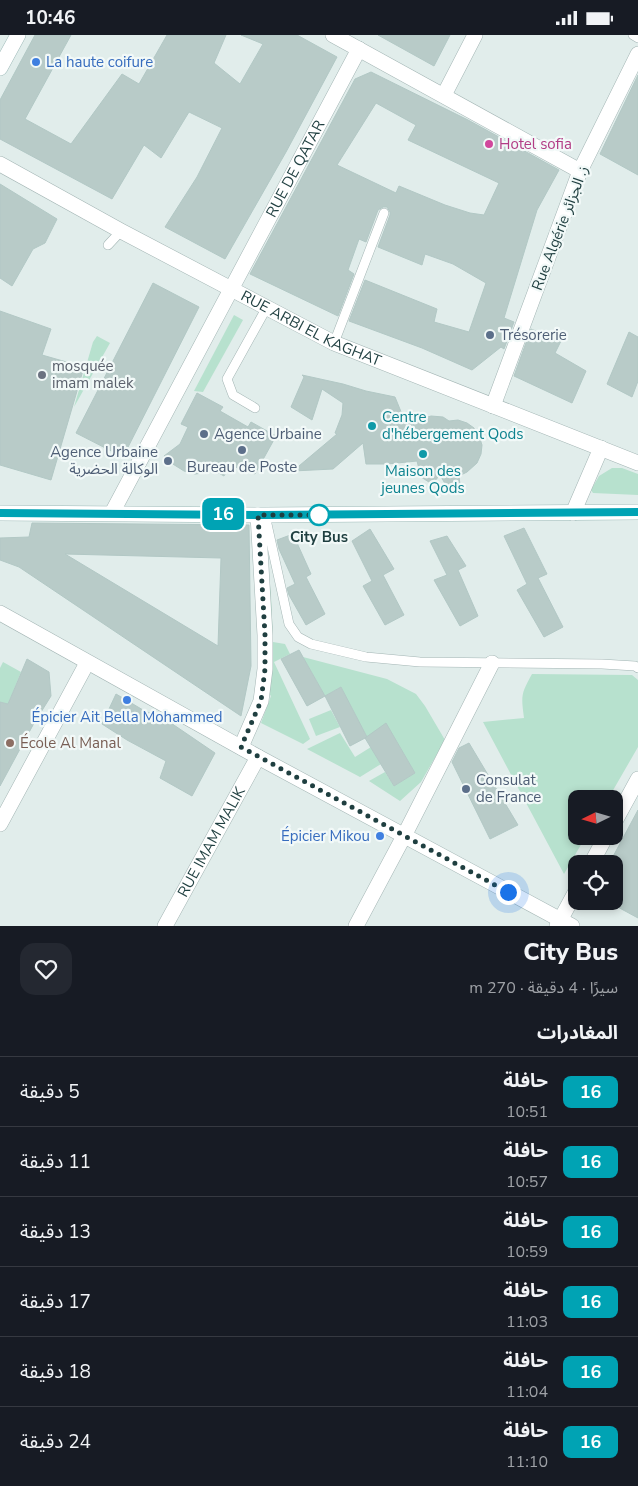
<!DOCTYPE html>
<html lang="ar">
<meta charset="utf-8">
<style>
:root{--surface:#171b24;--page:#242831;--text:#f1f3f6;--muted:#9ea1a6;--line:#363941}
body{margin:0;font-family:"Nunito Sans","Noto Sans Arabic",sans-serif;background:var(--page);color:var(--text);direction:rtl;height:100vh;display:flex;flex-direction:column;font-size:19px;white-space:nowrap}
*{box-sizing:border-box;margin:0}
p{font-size:16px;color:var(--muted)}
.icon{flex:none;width:28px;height:28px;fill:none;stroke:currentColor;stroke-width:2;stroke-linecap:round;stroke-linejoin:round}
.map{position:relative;height:891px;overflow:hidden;direction:ltr}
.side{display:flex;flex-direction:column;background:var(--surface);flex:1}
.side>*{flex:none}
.badge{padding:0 10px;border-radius:8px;font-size:18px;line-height:32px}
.needle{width:32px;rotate:265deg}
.tools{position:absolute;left:568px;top:755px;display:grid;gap:10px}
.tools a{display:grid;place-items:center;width:55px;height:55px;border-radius:10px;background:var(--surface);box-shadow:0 2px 8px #0003;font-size:25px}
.you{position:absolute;width:25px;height:25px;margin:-12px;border:4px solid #fff;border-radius:50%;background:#1a73e8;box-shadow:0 0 0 8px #1a73e833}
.map>.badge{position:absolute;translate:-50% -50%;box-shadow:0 0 0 2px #fff}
h2{padding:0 20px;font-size:19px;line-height:45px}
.round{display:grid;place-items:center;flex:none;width:52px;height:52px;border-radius:15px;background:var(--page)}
.head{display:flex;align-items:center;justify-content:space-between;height:85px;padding:0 20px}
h1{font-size:24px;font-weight:800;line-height:38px}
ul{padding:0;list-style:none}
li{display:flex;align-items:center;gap:15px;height:70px;padding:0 20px;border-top:1px solid var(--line)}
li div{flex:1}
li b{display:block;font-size:19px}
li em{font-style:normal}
li .badge{min-width:55px;font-weight:700;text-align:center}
.status{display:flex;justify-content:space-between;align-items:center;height:35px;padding:0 25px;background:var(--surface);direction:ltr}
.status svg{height:14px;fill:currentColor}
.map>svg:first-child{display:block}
.green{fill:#b7e1ce}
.building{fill:#b8cbc8;stroke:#b2c8c5;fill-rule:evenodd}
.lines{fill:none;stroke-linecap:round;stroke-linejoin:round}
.lane-casing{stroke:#a3b5b4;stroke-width:10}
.street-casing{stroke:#a3b5b4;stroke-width:16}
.secondary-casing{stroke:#9dbab8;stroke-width:16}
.lane{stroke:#fff;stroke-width:9}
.street{stroke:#fff;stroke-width:15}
.secondary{stroke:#fff;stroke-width:15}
.line-casing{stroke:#fff;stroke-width:11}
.line{stroke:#00a3b4;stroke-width:8}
.walk{stroke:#1f3f40;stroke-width:5;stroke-dasharray:0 9}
.shop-dot{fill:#3f7fe0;stroke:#f2f9f8;stroke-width:2}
.hotel-dot{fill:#d1479c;stroke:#f2f9f8;stroke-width:2}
.service-dot{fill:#5c6f8a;stroke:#f2f9f8;stroke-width:2}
.worship-dot{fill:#6b7280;stroke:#f2f9f8;stroke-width:2}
.culture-dot{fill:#0f9aa8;stroke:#f2f9f8;stroke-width:2}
.stop-dot{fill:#fff;stroke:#00a3b4;stroke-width:2.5}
.education-dot{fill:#8d6e63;stroke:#f2f9f8;stroke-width:2}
.labels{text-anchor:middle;stroke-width:4.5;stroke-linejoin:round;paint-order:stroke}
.shop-label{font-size:15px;fill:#366cbe;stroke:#f2f9f8;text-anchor:start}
.hotel-label{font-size:15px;fill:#b23c85;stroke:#f2f9f8;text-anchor:start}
.street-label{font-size:15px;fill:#1f3f40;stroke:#f2f9f8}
.service-label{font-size:15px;fill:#4e5e75;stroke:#f2f9f8;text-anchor:start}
.worship-label{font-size:15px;fill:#5b616d;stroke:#f2f9f8;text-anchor:start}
.culture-label{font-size:15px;fill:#0d838f;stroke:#f2f9f8;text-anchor:start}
.stop-label{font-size:15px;font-weight:bold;fill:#1f3f40;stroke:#f2f9f8}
.education-label{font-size:15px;fill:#785e54;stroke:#f2f9f8;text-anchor:start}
</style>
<div class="status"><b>10:46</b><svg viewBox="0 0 49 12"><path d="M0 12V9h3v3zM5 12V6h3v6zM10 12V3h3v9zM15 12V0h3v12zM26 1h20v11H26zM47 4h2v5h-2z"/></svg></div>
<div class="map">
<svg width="638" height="891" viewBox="0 0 638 891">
<rect width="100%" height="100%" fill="#e1edeb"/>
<g class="green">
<polygon points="234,280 243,285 203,357 194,356"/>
<polygon points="97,301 110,308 74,372 93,307"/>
<polygon points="612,433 622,433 638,439 638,460 593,458 591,455 599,441"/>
<polygon points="264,494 271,560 273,607 285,609 290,619 274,627 310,704 303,709 261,688 271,661 263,652"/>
<polygon points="303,622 387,644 416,659 425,671 445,705 421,747 400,766 369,746 385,737 394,751 415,738 386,689 367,702 341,652 325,661"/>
<polygon points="3,627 21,637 8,669 0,667 0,633"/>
<path d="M 532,639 L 632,640 L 638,645 L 638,712 L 608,764 L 576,764 L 576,801 L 586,801 L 564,839 L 483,687 L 524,683 C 521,660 521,659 532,639 Z"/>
<polygon points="331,675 340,692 316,701 309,684"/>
<polygon points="340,698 355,722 371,712 381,729 360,742 307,714"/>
</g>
<g class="building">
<polygon points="35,0 71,0 25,84 71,109 122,39 139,49 167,0 226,0 214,28 240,49 263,9 241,0 297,0 337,22 286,117 225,224 165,192 197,142 222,93 189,77 161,123 144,110 112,164 0,104 0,65"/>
<polygon points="378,0 450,0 434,31"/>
<path d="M 371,37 L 468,85 L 559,135 L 537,175 L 504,283 L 514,287 L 504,314 L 501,312 L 472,335 L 422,313 L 349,286 L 365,245 L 437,274 L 434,287 L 469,297 L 486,248 L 453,229 L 425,219 L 422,230 L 378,212 L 390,180 L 390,177 L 387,172 L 383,172 L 378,175 L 366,207 L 359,204 L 348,235 L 354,239 L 338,281 L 250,239 L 355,44 ZM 376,68 L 416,90 L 408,105 L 499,148 L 484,180 L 470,178 L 445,170 L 399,151 L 396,158 L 337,130 Z"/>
<polygon points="638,40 638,140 600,119"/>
<polygon points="0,149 57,184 45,208 33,214 12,251 0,243"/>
<polygon points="153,248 199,272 123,422 76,398"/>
<polygon points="0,276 51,294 42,320 84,332 51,445 0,430"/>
<polygon points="531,294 561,306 555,318 586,336 572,368 514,341"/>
<polygon points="629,297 638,302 638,346 632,362 607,349"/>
<polygon points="302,340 343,349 366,356 395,362 406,389 431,381 443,382 449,386 458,385 467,388 474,393 479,401 482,410 481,419 477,428 467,437 459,441 460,450 447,452 440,440 432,449 421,442 417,426 387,429 366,429 363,408 333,434 293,436 337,399 335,398 342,380 343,368 322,354 312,385 291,372 304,342"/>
<polygon points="197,358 223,372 220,376 248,392 251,387 276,401 255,439 247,434 244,437 231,429 224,441 206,431 203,438 195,439 184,436 168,426 164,421 180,409 188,392 181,389"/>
<path d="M 32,488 L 249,490 L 251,631 L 241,681 L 19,532 L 0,525 L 0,503 L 29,502 ZM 65,519 L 221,523 L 218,611 Z"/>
<polygon points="524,493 547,539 538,543 563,592 544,602 517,555 527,549 504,501"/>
<polygon points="370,494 394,534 383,540 404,580 385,590 363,551 372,546 352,506"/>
<polygon points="293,499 311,539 306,542 325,579 306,590 289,560 287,553 295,549 279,514 277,505"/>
<polygon points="447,501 466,531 458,535 478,581 460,591 434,545 447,540 430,506"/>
<polygon points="299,615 325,661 307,671 281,624"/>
<polygon points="27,624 49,637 51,661 33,690 0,751 0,667 8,669"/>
<polygon points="341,652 367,702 350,711 325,661"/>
<polygon points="116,659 143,675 168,686 215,718 192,761 160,743 166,726 127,705 102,689"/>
<polygon points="386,688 415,738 394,751 365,703"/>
<polygon points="469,708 518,790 490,804 452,727 459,713"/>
<polygon points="638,775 638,883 614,870 614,829 609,829"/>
</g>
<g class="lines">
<g class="lane-casing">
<g id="lane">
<polyline points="633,0 638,3"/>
<polyline points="108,210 121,196"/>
<polyline points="334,308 384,178"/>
<polyline points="255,373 233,360 227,344 267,272"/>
<polyline points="265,480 289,589 298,602 311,609 366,622 420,627 602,629 635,631 638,633"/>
</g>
</g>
<g class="street-casing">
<g id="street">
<polyline points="333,0 580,136"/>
<polyline points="444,60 475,0"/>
<path id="s1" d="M 0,129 L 121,196 L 334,308 L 638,428"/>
<polyline points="493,371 580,136 638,19"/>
<path id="s2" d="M 112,478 L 359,14"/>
<polyline points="573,478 601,413"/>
<polyline points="0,578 258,722 572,891"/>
<polyline points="241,712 261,666 265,634 265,600 258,480"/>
<polyline points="614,788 638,744"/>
<polyline points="0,789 87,628"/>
<polyline points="591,829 606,801"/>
<path id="s3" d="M 165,891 L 258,722"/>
<polyline points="356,891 404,801 492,628"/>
<polyline points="557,891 576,856"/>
</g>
</g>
<g class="secondary-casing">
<g id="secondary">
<polyline points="0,33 18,0"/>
<polyline points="0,478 265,480 638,477"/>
</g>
</g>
<use href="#lane" class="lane"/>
<use href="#street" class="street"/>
<use href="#secondary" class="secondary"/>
</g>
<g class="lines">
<g class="line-casing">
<polyline id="line" points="0,478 265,480 638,477"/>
</g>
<use href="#line" class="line"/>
<polyline class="walk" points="319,480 323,480 258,480 265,600 265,634 261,666 241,712 508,857"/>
</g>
<g class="shop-dot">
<circle cx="36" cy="27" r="5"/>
<circle cx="127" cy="665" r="5"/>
<circle cx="380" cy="801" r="5"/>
</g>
<circle class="hotel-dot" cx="489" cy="109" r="5"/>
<g class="service-dot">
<circle cx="490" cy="300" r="5"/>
<circle cx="204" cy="399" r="5"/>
<circle cx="242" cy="415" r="5"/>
<circle cx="168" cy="426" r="5"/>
<circle cx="466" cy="754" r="5"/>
</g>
<circle class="worship-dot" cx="42" cy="340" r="5"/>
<g class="culture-dot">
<circle cx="372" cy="391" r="5"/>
<circle cx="423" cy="419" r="5"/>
</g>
<circle class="stop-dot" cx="319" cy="480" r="10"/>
<circle class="education-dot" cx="10" cy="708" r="5"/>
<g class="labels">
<g class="shop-label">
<text x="46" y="32">La haute coifure</text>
<text x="127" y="687" text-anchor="middle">Épicier Ait Bella Mohammed</text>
<text x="370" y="806" text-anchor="end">Épicier Mikou</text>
</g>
<g class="hotel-label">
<text x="499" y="114">Hotel sofia</text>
</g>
<g class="street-label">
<text dy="5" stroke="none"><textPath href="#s2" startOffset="390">RUE DE QATAR</textPath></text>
<text transform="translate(560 193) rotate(-69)" y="5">Rue Algérie ز. الجزائر</text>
<text dy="5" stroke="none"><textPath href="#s1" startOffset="352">RUE ARBI EL KAGHAT</textPath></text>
<text dy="5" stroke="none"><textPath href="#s3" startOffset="96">RUE IMAM MALIK</textPath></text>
</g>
<g class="service-label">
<text x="500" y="305">Trésorerie</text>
<text x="214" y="404">Agence Urbaine</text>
<text x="158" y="422" text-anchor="end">Agence Urbaine<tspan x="158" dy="17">الوكالة الحضرية</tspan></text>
<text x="242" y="437" text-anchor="middle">Bureau de Poste</text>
<text x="476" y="750">Consulat<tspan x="476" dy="17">de France</tspan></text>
</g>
<g class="worship-label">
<text x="52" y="336">mosquée<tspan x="52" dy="17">imam malek</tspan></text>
</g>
<g class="culture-label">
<text x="382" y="387">Centre<tspan x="382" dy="17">d'hébergement Qods</tspan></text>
<text x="423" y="441" text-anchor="middle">Maison des<tspan x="423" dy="17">jeunes Qods</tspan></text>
</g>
<g class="stop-label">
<text x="319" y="507">City Bus</text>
</g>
<g class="education-label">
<text x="20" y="713">École Al Manal</text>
</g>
</g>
</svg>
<div class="tools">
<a><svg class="needle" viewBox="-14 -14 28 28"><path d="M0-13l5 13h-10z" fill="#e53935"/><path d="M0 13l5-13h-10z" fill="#9ea1a6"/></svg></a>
<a><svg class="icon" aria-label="locate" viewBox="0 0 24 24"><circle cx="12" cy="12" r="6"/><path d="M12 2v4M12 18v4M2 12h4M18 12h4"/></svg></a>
</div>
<div class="you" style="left:508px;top:857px"></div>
<b class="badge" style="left:223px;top:479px;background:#00a3b4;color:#fff">16</b>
</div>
<section class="side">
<div class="head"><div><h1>City Bus</h1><p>سيرًا · 4 دقيقة · 270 m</p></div><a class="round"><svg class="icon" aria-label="heart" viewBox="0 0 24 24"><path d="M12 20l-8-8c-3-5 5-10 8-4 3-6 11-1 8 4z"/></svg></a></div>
<h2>المغادرات</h2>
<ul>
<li><span class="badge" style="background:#00a3b4;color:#fff">16</span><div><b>حافلة</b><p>10:51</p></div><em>5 دقيقة</em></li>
<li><span class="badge" style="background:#00a3b4;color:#fff">16</span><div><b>حافلة</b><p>10:57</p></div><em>11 دقيقة</em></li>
<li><span class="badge" style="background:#00a3b4;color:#fff">16</span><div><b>حافلة</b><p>10:59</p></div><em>13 دقيقة</em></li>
<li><span class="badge" style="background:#00a3b4;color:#fff">16</span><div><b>حافلة</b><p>11:03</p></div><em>17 دقيقة</em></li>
<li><span class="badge" style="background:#00a3b4;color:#fff">16</span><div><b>حافلة</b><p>11:04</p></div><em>18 دقيقة</em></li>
<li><span class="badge" style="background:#00a3b4;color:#fff">16</span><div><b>حافلة</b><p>11:10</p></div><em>24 دقيقة</em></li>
</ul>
</section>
